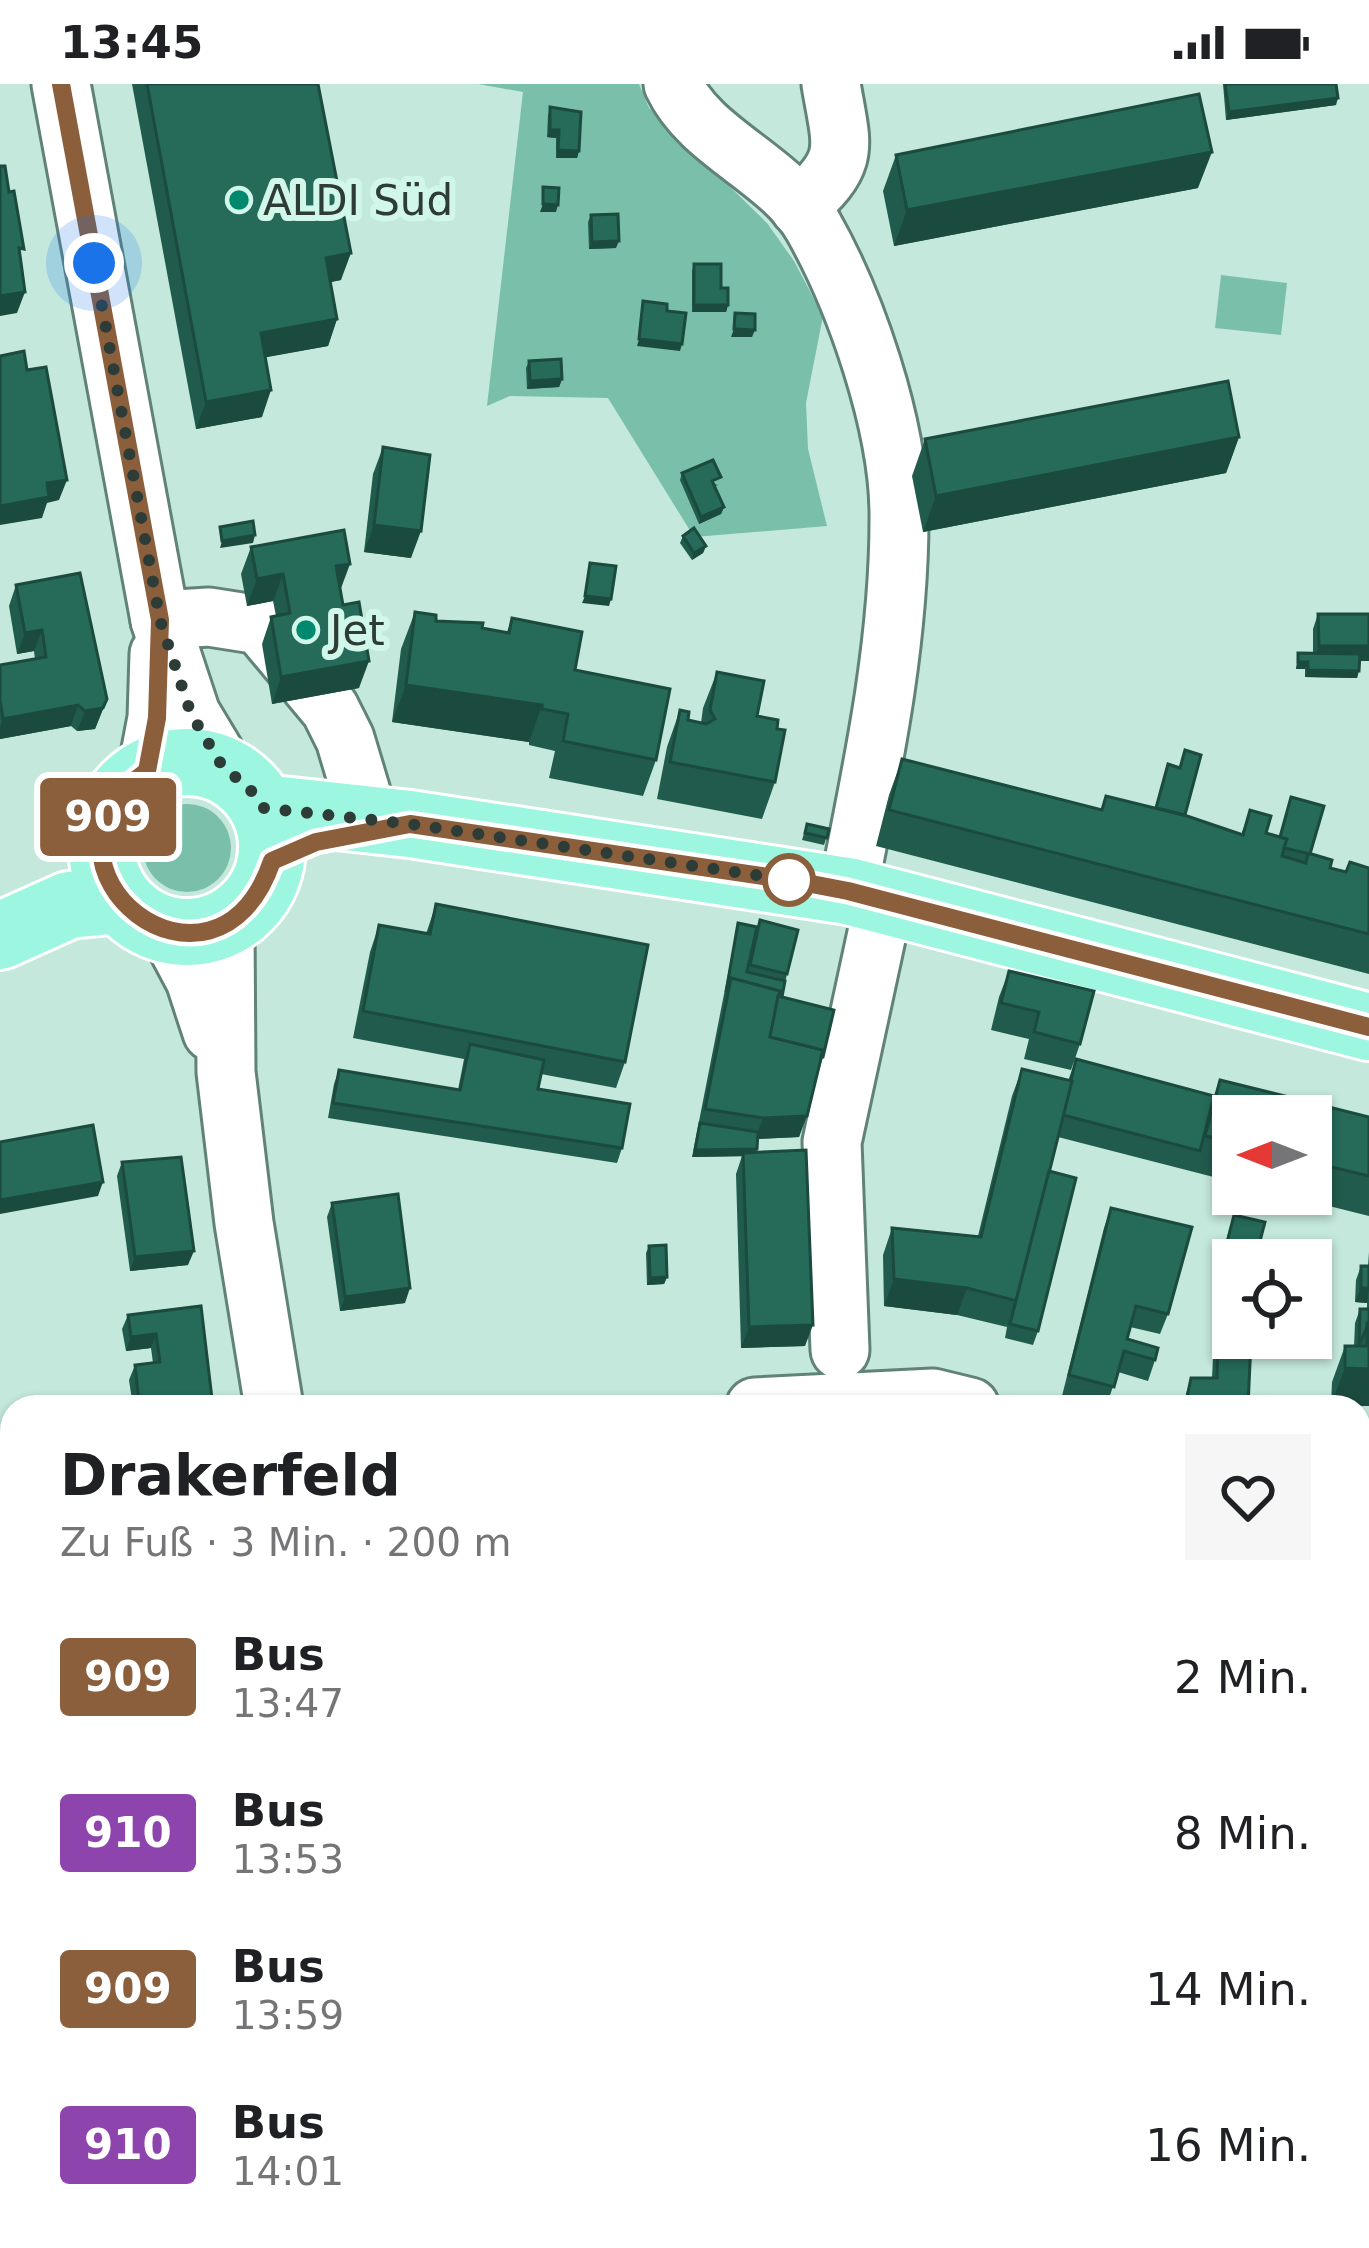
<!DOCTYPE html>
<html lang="de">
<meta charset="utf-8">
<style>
:root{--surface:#fff;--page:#f6f6f6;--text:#202124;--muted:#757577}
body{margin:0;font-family:"DejaVu Sans",sans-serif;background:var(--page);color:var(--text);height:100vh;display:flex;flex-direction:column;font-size:45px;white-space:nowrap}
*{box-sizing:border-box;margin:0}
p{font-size:39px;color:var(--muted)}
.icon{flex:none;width:66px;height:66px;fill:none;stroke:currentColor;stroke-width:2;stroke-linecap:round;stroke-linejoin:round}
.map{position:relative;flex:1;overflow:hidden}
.details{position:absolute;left:0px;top:1311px;width:1371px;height:855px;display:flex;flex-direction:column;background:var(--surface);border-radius:36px 36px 0 0;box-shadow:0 3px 9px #0004}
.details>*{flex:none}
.badge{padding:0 24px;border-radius:9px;font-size:42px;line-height:78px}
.needle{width:78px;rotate:270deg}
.buttons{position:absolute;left:1212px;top:1011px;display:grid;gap:24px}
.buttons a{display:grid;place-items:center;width:120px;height:120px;border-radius:0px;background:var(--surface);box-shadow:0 3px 9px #0004;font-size:60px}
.you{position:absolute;width:60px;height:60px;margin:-30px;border:9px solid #fff;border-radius:50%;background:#1a73e8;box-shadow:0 0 0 18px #1a73e833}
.map>.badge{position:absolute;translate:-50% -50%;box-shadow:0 0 0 6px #fff}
.round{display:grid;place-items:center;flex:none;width:126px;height:126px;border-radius:0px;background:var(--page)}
.overview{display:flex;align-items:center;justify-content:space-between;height:204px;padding:0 60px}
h1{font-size:57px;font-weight:800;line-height:90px}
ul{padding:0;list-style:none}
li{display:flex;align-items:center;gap:36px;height:156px;padding:0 60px}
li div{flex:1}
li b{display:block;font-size:45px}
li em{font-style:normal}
li .badge{min-width:132px;font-weight:700;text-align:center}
.status{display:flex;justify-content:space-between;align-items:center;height:84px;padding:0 60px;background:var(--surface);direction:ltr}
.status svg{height:33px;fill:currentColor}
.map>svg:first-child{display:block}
.green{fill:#7abfaa}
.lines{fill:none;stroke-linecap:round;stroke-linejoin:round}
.minor-casing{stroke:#618278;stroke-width:63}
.major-casing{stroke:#fff;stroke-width:72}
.minor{stroke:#fff;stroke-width:57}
.major{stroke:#9df6e0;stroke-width:66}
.wall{fill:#215b4d}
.shaded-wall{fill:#1b4a3e}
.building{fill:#266a59;stroke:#1b4a3e;stroke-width:3}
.line-casing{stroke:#fff;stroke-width:27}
.line{stroke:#8b5e3c;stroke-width:18}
.walk{stroke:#2d3c37;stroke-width:12;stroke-dasharray:0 21.6}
.poi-dot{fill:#00896f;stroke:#d1f6ea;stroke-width:4.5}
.stop-dot{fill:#fff;stroke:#8b5e3c;stroke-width:6}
.labels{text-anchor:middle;stroke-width:12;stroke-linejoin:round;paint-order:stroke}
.poi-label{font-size:42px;fill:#2d3c37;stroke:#d1f6ea;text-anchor:start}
</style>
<div class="status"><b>13:45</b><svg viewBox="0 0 49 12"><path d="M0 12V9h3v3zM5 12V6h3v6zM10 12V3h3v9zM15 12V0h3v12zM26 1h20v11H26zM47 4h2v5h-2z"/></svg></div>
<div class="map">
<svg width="1369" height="2164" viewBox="0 0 1369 2164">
<rect width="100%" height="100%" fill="#c4e8dc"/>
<g class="green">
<polygon points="478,0 639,0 649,24 767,139 794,177 823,232 806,319 808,365 827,442 694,453 608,314 510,312 487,322 523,8"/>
<polygon points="1221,191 1287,199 1281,251 1215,244"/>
<circle cx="187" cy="764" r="44"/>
</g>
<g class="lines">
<g class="minor-casing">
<g id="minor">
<polyline points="61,0 160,536 191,630 224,685"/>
<path d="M 673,0 C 701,60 780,84 813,142 C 856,218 898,340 899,428 C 900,556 873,682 848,807"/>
<path d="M 799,123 C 852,76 842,65 831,0"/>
<polyline points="160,536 209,533 260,541 330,625 345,655 369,735"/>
<polyline points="147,687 157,634 159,570"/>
<polyline points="225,841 226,988 244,1139 274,1323"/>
<polyline points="169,847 195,896 212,948"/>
<polyline points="840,1266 832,1058 884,817"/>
<polyline points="755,1323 933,1314 970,1323"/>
<polyline points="1359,1419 1369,1422"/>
<polyline points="1359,1970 1369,1968"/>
<polyline points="1359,2047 1369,2047"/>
<polyline points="0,2087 12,2086"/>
<polyline points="399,2154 400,2164"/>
</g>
</g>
<g class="major-casing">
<g id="major">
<circle cx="187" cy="763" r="85"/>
<polyline points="263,724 410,740 848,807 1369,943"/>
<polyline points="0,852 69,821 119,816"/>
</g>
</g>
<use href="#minor" class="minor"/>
<use href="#major" class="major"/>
</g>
<g class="wall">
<polygon points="132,0 318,0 341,196 331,198 337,235 328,262 265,273 262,333 196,345"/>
<polygon points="1223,0 1336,0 1336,21 1226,36"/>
<polygon points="550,23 579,67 577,74 556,74 556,54 547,53 548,31"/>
<polygon points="896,71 1198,104 894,162 883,107"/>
<polygon points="591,131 616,164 589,165 588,138"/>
<polygon points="694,180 721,204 728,221 726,228 692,228 692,187"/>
<polygon points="529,277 562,295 559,303 527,305 526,284"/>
<polygon points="1239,353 1226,389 923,448 912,392 925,355"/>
<polygon points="383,363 411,474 364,468 373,390"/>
<polygon points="682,389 718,401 715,402 724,423 721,430 699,440 680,396"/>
<polygon points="683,452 706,462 703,469 692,476 680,459"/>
<polygon points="251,463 340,506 359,604 272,620 262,560 271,533 276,532 273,517 247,522 241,490"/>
<polygon points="16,501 107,615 95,645 77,647 71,642 0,655 0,581 35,575 34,567 17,570 9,522"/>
<polygon points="415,528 436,537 507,548 512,534 575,586 656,676 643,712 549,694 555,667 529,661 529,658 392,638 401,565"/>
<polygon points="1318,530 1369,530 1369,577 1360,577 1357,594 1305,593 1305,585 1296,585 1298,569 1313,569 1313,545"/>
<polygon points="717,588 757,632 775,698 762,735 657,715 667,663 680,626 688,636 701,639 703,624"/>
<polygon points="902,675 1101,726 1106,712 1185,731 1241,751 1250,726 1266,749 1279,753 1291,713 1310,770 1330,784 1346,788 1369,784 1369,890 876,762 889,711"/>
<polygon points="807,740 829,745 824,761 802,756"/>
<polygon points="436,820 625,978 616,1004 541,990 538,1005 622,1064 617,1079 328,1034 334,1000 339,986 458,1006 464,975 353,954 370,868 379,841 426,850"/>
<polygon points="738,839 787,890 782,913 823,973 799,1053 758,1055 756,1068 805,1262 741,1264 736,1090 742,1072 692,1073"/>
<polygon points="1009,887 1080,960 1071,986 1024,975 1029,955 991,946 999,913"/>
<polygon points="1076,975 1214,1012 1220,996 1369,1033 1369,1132 1281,1110 1311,1110 1311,1032 1233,1032 1233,1098 1058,1053 1049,1087 1038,1247 1033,1261 1005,1254 1007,1243 957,1231 884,1222 883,1171 892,1144 978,1152 1012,1012 1022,985 1068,997"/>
<polygon points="122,1078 188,1181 130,1187 117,1092"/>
<polygon points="332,1119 405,1219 340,1227 327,1133"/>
<polygon points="1111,1124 1168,1230 1160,1250 1130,1243 1127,1255 1155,1276 1148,1297 1118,1288 1106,1323 1062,1312 1104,1144"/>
<polygon points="1234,1131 1233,1214 1212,1213 1229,1145"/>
<polygon points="649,1162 667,1193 664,1200 647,1201 646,1169"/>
<polygon points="1369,1168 1369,1322 1331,1321 1332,1298 1345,1262 1354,1262 1355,1239 1360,1225 1367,1225 1367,1219 1355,1218 1356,1196 1361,1182 1368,1182"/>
<polygon points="201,1222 213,1323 133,1323 129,1296 135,1281 153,1279 151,1264 126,1267 122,1245 128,1231"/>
<polygon points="1218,1258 1248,1323 1182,1323 1191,1294 1212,1294 1213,1273"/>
<polygon points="1369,2101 1369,2164 1358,2164 1358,2160 1207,2164 1206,2154 1359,2154"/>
<polygon points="104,2154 179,2154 179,2164 105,2164"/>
<polygon points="217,2154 343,2154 344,2164 218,2164"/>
<polygon points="723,2154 720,2164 498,2164 498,2154"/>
<polygon points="928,2154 1143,2154 1142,2164 929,2164"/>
</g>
<g class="shaded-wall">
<polygon points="1338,14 1336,21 1226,36 1229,28"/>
<polygon points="550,46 559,46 556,54 547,53"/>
<polygon points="558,66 579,67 577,74 556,74"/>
<polygon points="1212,68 1198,104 894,162 907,126"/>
<polygon points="543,120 558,121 556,128 540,128"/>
<polygon points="619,157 616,164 589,165 592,158"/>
<polygon points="351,169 341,196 316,201 326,174"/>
<polygon points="25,208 17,229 0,232 0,212"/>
<polygon points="694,221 728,221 726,228 692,228"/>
<polygon points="337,235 328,262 251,276 261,249"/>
<polygon points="734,245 755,246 752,253 731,253"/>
<polygon points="639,255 682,260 680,267 637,262"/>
<polygon points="562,295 559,303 527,305 530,297"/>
<polygon points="271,306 262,333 196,345 206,318"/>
<polygon points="1239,353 1226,389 923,448 936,412"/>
<polygon points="67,396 59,416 47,419 42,434 0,441 0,422 47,399"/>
<polygon points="724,423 721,430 699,440 701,433"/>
<polygon points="374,441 421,447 411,474 364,468"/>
<polygon points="255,451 253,459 220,464 222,457"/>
<polygon points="706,462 703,469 692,476 694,469"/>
<polygon points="350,480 340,507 336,482"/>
<polygon points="283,490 273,517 247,522 257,495"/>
<polygon points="585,512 611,515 609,522 582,519"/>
<polygon points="42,546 34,567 17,570 25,549"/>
<polygon points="1319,562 1369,562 1369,577 1313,576"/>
<polygon points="369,577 359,604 272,620 281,593"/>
<polygon points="1298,578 1308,578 1305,585 1296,585"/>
<polygon points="1308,586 1359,587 1357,594 1305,593"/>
<polygon points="406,601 542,621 529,658 392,638"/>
<polygon points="107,615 95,645 77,647 85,627"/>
<polygon points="78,621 71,642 0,655 0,644 3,635"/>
<polygon points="807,1032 799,1053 755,1055 763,1034"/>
<polygon points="757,1065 755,1072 692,1073 695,1066"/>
<polygon points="103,1098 98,1112 0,1130 0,1116"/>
<polygon points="194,1167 188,1181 130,1187 135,1173"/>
<polygon points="667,1193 664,1200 647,1201 650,1194"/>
<polygon points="894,1195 967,1204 957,1231 884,1222"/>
<polygon points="1217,1199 1233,1199 1233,1214 1212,1213"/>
<polygon points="410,1204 405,1219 340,1227 345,1213"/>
<polygon points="1361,1204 1369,1204 1367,1219 1355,1218"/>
<polygon points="813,1241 805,1262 741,1264 749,1243"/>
<polygon points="156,1250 151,1264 126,1267 131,1253"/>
<polygon points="1345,1284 1369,1285 1369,1322 1331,1321"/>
<polygon points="164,1314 161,1323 137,1323 139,1317"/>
<polygon points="1359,1654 1369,1654 1369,1668 1359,1669"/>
<polygon points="1366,2139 1358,2160 1207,2164 1210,2154 1359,2154 1359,2140"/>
<polygon points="889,2154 886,2161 760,2164 762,2158"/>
<polygon points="983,2154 1118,2154 1114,2163 943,2164"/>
<polygon points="723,2156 720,2164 551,2164 552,2162"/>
<polygon points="1143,2160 1142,2164 1119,2164 1120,2161"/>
</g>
<g class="building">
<polygon points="147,0 318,0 351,169 326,174 337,235 261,249 271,306 206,318"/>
<polygon points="1225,0 1336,0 1338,14 1229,28"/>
<polygon points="1199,10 1212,68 907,126 896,71"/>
<polygon points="550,23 581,28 579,67 558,66 559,46 550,46"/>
<polygon points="0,82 5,82 9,108 14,107 24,165 19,164 25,208 0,212"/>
<polygon points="543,103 559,104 558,121 543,120"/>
<polygon points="618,130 619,157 592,158 591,131"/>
<polygon points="694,180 721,180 721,204 728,204 728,221 694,221"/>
<polygon points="643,217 667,220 667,227 686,229 682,260 639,255"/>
<polygon points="735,229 755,230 755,246 734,245"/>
<polygon points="24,267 27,286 46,283 67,396 47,399 49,413 0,422 0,272"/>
<polygon points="561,275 562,295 530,297 529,277"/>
<polygon points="1228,297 1239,353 936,412 925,355"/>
<polygon points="383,363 430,371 421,447 374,441"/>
<polygon points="713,376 721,393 712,397 724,423 701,433 682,389"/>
<polygon points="253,437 255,451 222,457 220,443"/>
<polygon points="694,444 706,462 694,469 683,452"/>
<polygon points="344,446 350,480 336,482 343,521 359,518 369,577 281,593 271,533 290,529 283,490 257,495 251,463"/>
<polygon points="590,479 616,482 611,515 585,512"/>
<polygon points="80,489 107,615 103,624 85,627 78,621 3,635 0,616 0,581 46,573 42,546 25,549 16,501"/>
<polygon points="415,528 436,531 436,537 483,539 482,544 509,549 512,534 582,548 575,586 670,605 656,676 563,657 568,630 542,625 542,621 406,601"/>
<polygon points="1318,530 1369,530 1369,562 1319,562"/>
<polygon points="1298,569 1360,570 1359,587 1308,586 1308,578 1298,578"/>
<polygon points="717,588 764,597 757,632 778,636 777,645 785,646 775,698 670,678 680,626 689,628 688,636 706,640 715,635 710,626"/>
<polygon points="1185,666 1201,671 1185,731 1156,724 1168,680 1180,684"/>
<polygon points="902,675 1102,726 1106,712 1187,732 1243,751 1250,726 1271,732 1266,749 1287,755 1282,772 1306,779 1308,769 1332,776 1330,784 1346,788 1350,778 1369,784 1369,850 889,726"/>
<polygon points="1291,713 1324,722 1310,770 1284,764 1287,755 1280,753"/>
<polygon points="807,740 829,745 827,754 805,749"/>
<polygon points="436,820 648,861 625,978 363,927 379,841 430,850"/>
<polygon points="760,836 798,846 787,890 750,881"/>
<polygon points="738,839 757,843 747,888 785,897 782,913 778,912 780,907 731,894 726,908"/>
<polygon points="1009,887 1094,907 1080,960 1034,948 1039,928 1001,919"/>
<polygon points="731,894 780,907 770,953 823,966 807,1032 763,1034 705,1025"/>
<polygon points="778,912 834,926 823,973 821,973 823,966 770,953"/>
<polygon points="470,960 544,976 538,1005 630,1020 622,1064 333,1019 339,986 460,1006"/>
<polygon points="1076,975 1214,1012 1200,1067 1063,1031"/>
<polygon points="1022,985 1072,997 1017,1217 967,1204 894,1195 892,1144 981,1153"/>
<polygon points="1220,996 1369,1033 1369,1092 1311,1078 1311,1032 1233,1032 1233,1058 1205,1052"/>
<polygon points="700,1039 758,1048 757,1065 695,1066"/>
<polygon points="93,1041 103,1098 0,1116 0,1058"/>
<polygon points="806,1066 813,1241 749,1243 743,1069"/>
<polygon points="181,1073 194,1167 135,1173 122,1078"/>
<polygon points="1049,1087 1076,1094 1038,1247 1010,1240"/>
<polygon points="398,1110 410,1204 345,1213 332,1119"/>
<polygon points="1111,1124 1192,1143 1168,1230 1136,1222 1127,1255 1158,1264 1155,1276 1124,1267 1114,1303 1069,1291"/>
<polygon points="1234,1131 1265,1138 1255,1176 1233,1176 1233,1199 1217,1199"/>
<polygon points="666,1161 667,1193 650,1194 649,1162"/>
<rect x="1361" y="1182" width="8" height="22"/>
<polygon points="201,1222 213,1323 166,1323 164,1314 139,1317 135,1281 160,1278 156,1250 131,1253 128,1231"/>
<polygon points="1360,1225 1369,1225 1369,1239 1359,1261"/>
<polygon points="1367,1239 1369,1239 1369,1285 1345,1284 1345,1262 1367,1262"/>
<polygon points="1251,1257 1248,1323 1185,1323 1191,1294 1217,1294 1218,1258"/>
<polygon points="948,1313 991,1323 894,1323 893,1315"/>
<rect x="1359" y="1578" width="10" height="76"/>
<polygon points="0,1968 5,1968 6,2017 0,2017"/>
<polygon points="1359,2101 1369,2101 1369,2164 1365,2164 1366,2139 1359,2140"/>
<polygon points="18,2154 78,2154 79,2164 19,2164"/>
<rect x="110" y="2154" width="69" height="10"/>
<polygon points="227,2154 343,2154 344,2164 229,2164"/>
<polygon points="503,2154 723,2154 723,2156 552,2162 552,2164 504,2164"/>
<polygon points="762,2154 882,2154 762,2158"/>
<polygon points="934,2154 991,2154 983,2154 984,2163 943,2164 934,2164"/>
<polygon points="1120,2154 1143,2154 1143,2160 1120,2161"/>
</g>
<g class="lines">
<g class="line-casing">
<path id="line" d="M 61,0 L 160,536 L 157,634 L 147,687 C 11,783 215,943 272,777 L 316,758 L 410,740 L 796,797 L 848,807 L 1369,943"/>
</g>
<use href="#line" class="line"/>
<polyline class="walk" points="94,179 160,536 191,630 224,685 247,701 263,724 410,740 796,797 789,796"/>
</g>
<g class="poi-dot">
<circle cx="239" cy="116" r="12"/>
<circle cx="306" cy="546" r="12"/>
</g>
<circle class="stop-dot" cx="789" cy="796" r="24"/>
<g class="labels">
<g class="poi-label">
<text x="263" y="131">ALDI Süd</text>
<text x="330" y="561">Jet</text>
</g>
</g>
</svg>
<div class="buttons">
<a><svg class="needle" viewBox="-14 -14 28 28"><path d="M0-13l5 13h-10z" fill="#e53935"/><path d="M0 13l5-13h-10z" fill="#757577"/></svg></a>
<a><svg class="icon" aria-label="locate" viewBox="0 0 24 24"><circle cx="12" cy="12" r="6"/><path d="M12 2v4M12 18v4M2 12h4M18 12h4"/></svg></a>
</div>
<div class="you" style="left:94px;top:179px"></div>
<b class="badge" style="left:108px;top:733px;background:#8b5e3c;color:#fff">909</b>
<section class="details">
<div class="overview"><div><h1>Drakerfeld</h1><p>Zu Fuß · 3 Min. · 200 m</p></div><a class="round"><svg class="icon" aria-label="heart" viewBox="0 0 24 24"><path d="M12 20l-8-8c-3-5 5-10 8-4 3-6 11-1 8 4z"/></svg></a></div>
<ul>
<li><span class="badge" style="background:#8b5e3c;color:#fff">909</span><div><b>Bus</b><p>13:47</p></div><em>2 Min.</em></li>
<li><span class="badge" style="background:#8e44ad;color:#fff">910</span><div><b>Bus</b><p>13:53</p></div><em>8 Min.</em></li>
<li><span class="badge" style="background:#8b5e3c;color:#fff">909</span><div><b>Bus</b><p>13:59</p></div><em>14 Min.</em></li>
<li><span class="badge" style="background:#8e44ad;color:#fff">910</span><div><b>Bus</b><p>14:01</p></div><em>16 Min.</em></li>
</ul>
</section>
</div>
